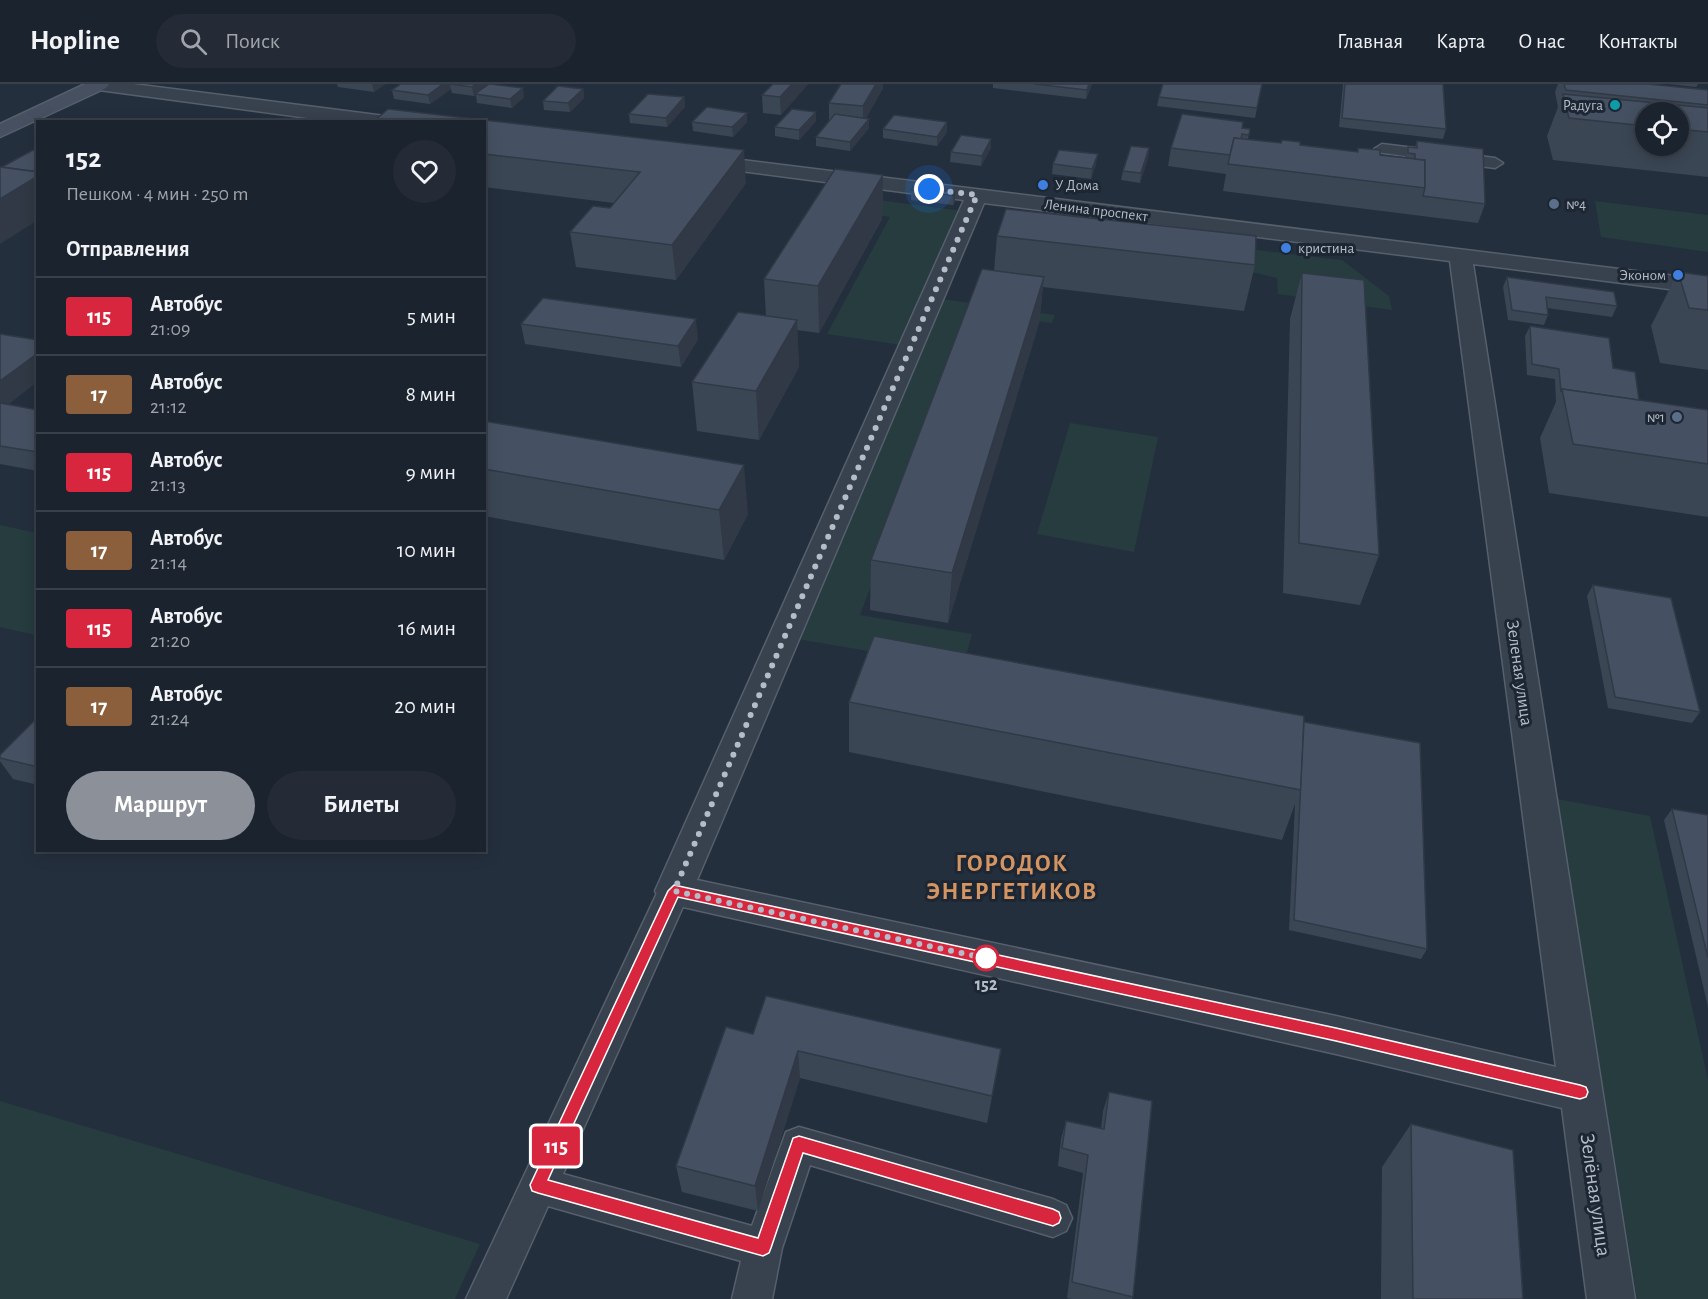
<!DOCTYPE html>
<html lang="ru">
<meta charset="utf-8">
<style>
:root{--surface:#1b232e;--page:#242b36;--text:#f1f3f6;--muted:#a0a4aa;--line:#39404a;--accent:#8c9099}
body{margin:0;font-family:"Alegreya Sans",sans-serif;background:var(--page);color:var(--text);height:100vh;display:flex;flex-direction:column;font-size:22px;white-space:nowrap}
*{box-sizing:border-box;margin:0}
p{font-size:20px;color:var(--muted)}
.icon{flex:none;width:33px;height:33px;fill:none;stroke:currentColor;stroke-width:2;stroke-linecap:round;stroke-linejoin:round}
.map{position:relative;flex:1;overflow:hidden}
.side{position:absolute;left:36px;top:36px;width:450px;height:732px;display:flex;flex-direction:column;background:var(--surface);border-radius:0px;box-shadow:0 3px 15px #0003,0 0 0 2px var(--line)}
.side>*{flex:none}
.badge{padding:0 12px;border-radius:4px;font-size:21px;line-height:39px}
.controls{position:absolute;left:1635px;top:18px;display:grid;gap:12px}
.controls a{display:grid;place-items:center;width:54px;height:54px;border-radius:50%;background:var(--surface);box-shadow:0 3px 15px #0003,0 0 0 2px var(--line);font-size:30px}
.you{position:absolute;width:30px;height:30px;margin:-15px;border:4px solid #fff;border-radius:50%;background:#1a73e8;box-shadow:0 0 0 9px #1a73e833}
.map>.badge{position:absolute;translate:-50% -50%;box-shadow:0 0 0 3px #fff}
h2{padding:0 30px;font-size:22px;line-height:54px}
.round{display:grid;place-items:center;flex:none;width:63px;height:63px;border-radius:32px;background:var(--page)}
.headline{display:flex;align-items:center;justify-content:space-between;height:102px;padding:0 30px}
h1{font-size:28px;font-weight:700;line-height:45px}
.action{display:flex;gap:12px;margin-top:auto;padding:12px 30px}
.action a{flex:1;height:69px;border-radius:36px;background:var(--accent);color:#fff;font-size:24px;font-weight:700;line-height:69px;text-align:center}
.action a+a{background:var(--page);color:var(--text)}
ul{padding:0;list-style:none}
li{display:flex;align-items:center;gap:18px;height:78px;padding:0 30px;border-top:2px solid var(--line)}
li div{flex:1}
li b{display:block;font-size:22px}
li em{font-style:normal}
li .badge{min-width:66px;font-weight:700;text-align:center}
header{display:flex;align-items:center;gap:36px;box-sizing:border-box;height:84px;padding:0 30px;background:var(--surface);border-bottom:2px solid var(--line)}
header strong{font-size:28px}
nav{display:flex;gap:33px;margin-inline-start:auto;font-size:21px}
.search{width:420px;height:54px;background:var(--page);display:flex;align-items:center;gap:15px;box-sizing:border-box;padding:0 21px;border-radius:33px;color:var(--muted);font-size:22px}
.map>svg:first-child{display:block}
.green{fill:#263c3f}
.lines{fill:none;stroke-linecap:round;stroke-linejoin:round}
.service-casing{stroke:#565f6c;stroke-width:3}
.minor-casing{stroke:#565f6c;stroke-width:3}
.secondary-casing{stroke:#565f6c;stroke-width:3}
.service{fill:#38414e;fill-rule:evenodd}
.minor{fill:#38414e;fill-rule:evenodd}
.secondary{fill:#465061;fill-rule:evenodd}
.wall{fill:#3b4654;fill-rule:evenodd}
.shaded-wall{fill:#303945}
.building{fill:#455162;stroke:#303945;stroke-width:1.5}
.line{fill:#d7263d;stroke:#fff;stroke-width:1.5}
.walk{stroke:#b4bcc9;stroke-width:6;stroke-dasharray:0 10.8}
.culture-dot{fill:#0f9aa8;stroke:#1d2633;stroke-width:2}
.shop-dot{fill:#3f7fe0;stroke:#1d2633;stroke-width:2}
.service-dot{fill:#5c6f8a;stroke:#1d2633;stroke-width:2}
.stop-dot{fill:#fff;stroke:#d7263d;stroke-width:3}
.labels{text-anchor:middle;stroke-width:6;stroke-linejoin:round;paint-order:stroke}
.far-poi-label{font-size:15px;fill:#b4bcc9;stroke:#1d2633;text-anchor:end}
.far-street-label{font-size:15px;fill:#b4bcc9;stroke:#1d2633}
.street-label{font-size:18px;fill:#b4bcc9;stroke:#1d2633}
.stop-label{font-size:18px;font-weight:bold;fill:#b4bcc9;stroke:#1d2633}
.near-street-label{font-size:21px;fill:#b4bcc9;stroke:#1d2633}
.district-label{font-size:24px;font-weight:bold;letter-spacing:1.5px;fill:#d59563;stroke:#1d2633}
</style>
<header>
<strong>Hopline</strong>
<div class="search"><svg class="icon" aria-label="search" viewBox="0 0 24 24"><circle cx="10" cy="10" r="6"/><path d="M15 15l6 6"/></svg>Поиск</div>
<nav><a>Главная</a><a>Карта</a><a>О нас</a><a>Контакты</a></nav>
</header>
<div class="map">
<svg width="1708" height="1215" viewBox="0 0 1708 1215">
<rect width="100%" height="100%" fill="#242f3e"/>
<g class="green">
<polygon points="846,112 963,127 902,261 827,250 890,133 838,126"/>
<polygon points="1595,117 1708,131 1708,168 1601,153"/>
<polygon points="1248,165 1342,176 1389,212 1392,226 1278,210 1277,194 1246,187"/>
<polygon points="942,215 1055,231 1052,239 974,229 860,531 972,550 963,583 797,555"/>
<polygon points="1070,339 1158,353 1134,468 1037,450"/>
<polygon points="0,441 37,449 38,548 35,551 0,543"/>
<polygon points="1557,715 1650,732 1708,996 1708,1215 1637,1215"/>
<polygon points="0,1017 480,1160 455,1215 0,1215"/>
</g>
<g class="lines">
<g class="service-casing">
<g id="service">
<polygon points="1382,60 1495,74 1503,79 1495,84 1376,68 1374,65"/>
<polygon points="674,794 685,798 690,807 563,1090 752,1142 786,1048 799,1043 1053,1115 1066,1121 1072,1134 1066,1147 1053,1153 810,1081 782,1164 772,1215 732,1215 741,1177 548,1122 506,1215 466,1215 658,807 663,798"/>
</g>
</g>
<g class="minor-casing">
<g id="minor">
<polygon points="91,0 133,0 385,32 394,38 338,38 99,6 93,5"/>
<path d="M 701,71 L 1708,196 L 1708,210 L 1473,180 L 1635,1215 L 1587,1215 L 1562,1024 L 1336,970 L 661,818 L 655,807 L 964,116 L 694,81 L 691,77 L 694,73 ZM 984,119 L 1450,177 L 1556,983 L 1336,932 L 697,796 Z"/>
</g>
</g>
<g class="secondary-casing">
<polygon id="secondary" points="85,0 109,0 106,4 0,53 0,40"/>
</g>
<use href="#service" class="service"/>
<use href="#minor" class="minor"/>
<use href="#secondary" class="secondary"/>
</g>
<g class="wall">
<polygon points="337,0 385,0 374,8 338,3"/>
<polygon points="401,0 490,0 524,13 512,24 477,19 476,11 474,12 452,9 451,5 430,20 394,15 392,6"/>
<polygon points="773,0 808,0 781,31 763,29 762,11"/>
<polygon points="841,0 883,0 883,4 866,34 869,35 869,44 850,67 816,62 816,53 829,37 829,19"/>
<polygon points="993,0 1092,0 1086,15 993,4"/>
<polygon points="1262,0 1255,34 1157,22 1159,13"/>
<polygon points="1343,0 1443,0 1446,45 1443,55 1339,43"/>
<path d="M 1558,0 L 1648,0 L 1708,6 L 1708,93 L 1553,76 L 1547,52 L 1558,23 L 1555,8 ZM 1646,28 L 1678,28 L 1678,62 L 1646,62 Z"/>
<polygon points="1669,0 1698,0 1696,3"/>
<polygon points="583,5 584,14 570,28 544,26 543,17"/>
<polygon points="684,13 685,23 667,43 630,39 629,30"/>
<polygon points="747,29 747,38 733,53 693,47 692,38"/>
<polygon points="816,37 799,56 775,52 775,43"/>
<polygon points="484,38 746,99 676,196 576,183 570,148 610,124 614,119 484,103"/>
<polygon points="1242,44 1250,45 1248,55 1357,68 1358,64 1380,71 1405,73 1408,63 1415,64 1417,57 1485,120 1478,139 1223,107 1226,90 1168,82 1171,64"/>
<polygon points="883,45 947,48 937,62 883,54"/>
<polygon points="991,55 991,64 981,82 950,78 951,68"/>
<polygon points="1149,64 1148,74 1140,99 1121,96 1123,87"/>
<polygon points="1053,80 1096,80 1091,95 1052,90"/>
<polygon points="883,91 882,135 819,249 797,246 799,283 759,356 697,347 692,298 766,232 764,195"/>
<polygon points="911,106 955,108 955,117 953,121 911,116"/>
<polygon points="997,152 1255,181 1244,227 1043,203 1039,239 948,539 870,526 871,476 994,187"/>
<polygon points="1678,188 1708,192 1708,286 1660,279 1651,242"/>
<polygon points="1302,189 1379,471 1360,521 1283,509 1290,235"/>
<polygon points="1507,193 1617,222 1612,233 1547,224 1548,231 1544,241 1508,236 1503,203"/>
<polygon points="521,240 698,255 681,283 525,260"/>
<polygon points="1530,242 1613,284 1639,316 1708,326 1708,433 1549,409 1540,354 1556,318 1555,295 1527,291 1525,252"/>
<polygon points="0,250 38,256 38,297 8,320 38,326 38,387 0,380"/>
<polygon points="484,337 748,430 724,476 484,432"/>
<polygon points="1593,501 1700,628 1692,639 1608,624 1587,512"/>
<polygon points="849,618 1304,638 1427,865 1421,875 1289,846 1295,720 1282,756 849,668"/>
<polygon points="38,633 38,701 13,695 0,677 0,671"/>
<polygon points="1672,725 1708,731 1708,923 1664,736"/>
<polygon points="753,950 1001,965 987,1039 800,994 758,1127 682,1108 676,1082"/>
<polygon points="1109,1008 1133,1213 1132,1215 1072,1215 1067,1214 1083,1089 1058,1082 1061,1055 1066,1037 1101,1045 1103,1027"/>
<polygon points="1411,1040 1523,1215 1381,1215 1382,1083"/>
</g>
<g class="shaded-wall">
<polygon points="372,0 385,0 374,8"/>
<polygon points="443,0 457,0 450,0 451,5 430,20 428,11"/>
<polygon points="476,0 489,0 475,10 474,12 472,3"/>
<polygon points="792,0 808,0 781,31 780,13"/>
<polygon points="876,0 883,0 883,4 863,40 863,22"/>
<polygon points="1089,0 1092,0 1086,15 1087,6"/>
<polygon points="523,4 524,13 512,24 510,15"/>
<polygon points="583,5 584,14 570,28 568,19"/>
<polygon points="684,13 685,23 667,43 666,34"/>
<polygon points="816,28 816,37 799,56 799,46"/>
<polygon points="747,29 747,38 733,53 732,43"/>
<polygon points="869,35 869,44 850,67 850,58"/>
<polygon points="947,38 947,48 937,62 937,53"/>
<polygon points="991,55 991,64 981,82 982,72"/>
<polygon points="1149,64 1148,74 1140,99 1141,89"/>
<polygon points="744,66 746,99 676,196 672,161"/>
<polygon points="1098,70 1096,80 1091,95 1092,85"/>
<polygon points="883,91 882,135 819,249 818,202"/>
<polygon points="38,92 38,136 0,160 0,115"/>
<polygon points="955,108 955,117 953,121 954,112"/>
<polygon points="1044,193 1039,239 948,539 952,489"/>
<polygon points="696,235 698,255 681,283 678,262"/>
<polygon points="797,236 799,283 759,356 756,307"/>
<polygon points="38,269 38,297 0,327 0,297"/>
<polygon points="744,381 748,430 724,476 719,426"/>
<polygon points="798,967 800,994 758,1127 755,1102"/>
</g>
<g class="building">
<polygon points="401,0 443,0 428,11 392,6"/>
<polygon points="450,0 476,0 472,3"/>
<polygon points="489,0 490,0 523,4 510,15 475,10"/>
<polygon points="773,0 792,0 780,13 762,11"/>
<polygon points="841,0 876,0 863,22 829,19"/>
<polygon points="1034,0 1089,0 1087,6"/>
<polygon points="1163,0 1262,0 1257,24 1159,13"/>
<polygon points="1345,0 1443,0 1446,45 1342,34"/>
<polygon points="1564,0 1648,0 1708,6 1708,21 1566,6"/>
<polygon points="558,2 583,5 568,19 543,17"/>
<polygon points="648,10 684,13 666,34 629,30"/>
<polygon points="1563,10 1708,24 1708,48 1678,45 1678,28 1646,28 1646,42 1569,34"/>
<polygon points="707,23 747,29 732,43 692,38"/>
<polygon points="388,25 744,66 672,161 570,148 593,122 610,124 640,88 484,70 484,38 373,38"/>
<polygon points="792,25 816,28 799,46 775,43"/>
<polygon points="835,30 869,35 850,58 816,53"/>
<polygon points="1182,30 1243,38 1242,44 1250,45 1249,51 1242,50 1241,55 1234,54 1230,71 1171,64"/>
<polygon points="894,31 947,38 937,53 883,45"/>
<polygon points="961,51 991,55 982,72 951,68"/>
<polygon points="1234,54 1281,59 1282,56 1300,58 1300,61 1358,68 1358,64 1380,66 1380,71 1425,76 1425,104 1228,80"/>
<polygon points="1417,57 1483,65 1485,120 1423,112 1425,104 1425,76 1415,75 1415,70 1408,69 1408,63 1417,64"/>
<polygon points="1131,62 1149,64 1141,89 1123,87"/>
<polygon points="33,66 38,67 38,88 2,83"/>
<polygon points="1059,66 1098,70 1092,85 1053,80"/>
<polygon points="0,83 38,88 38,92 0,115"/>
<polygon points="835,85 883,91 818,202 764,195"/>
<polygon points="913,103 955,108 954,112 911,106"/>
<polygon points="1006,125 1256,152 1255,181 997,152"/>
<polygon points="982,185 1044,193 952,489 871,476"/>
<polygon points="1678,188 1708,192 1708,226 1689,224"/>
<polygon points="1302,189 1364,196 1379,471 1299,459"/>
<polygon points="1507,193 1614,208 1617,222 1546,213 1548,231 1512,226"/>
<polygon points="543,214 696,235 678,262 521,240"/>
<polygon points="738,228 797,236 756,307 692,298"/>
<polygon points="1530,242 1609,254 1613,284 1635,288 1639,316 1562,305 1561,308 1559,285 1532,280"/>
<polygon points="0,250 38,256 38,269 0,297"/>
<polygon points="1562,305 1708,326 1708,380 1573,360"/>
<polygon points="0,319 38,326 38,368 0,362"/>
<polygon points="484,337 744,381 719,426 484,385"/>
<polygon points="1593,501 1671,514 1700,628 1615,613"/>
<polygon points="874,552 1304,632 1301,706 849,618"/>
<polygon points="38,633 38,683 0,674 0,671"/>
<polygon points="1304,638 1420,659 1427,865 1294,836"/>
<polygon points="1672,725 1708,731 1708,874"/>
<polygon points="766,912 1001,965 992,1012 798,967 755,1102 676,1082 726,943 753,950"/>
<polygon points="1109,1008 1152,1017 1133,1213 1072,1198 1088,1071 1062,1064 1066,1037 1104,1045"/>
<polygon points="1411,1040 1513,1066 1523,1215 1413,1215"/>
</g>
<polygon class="line" points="674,801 1336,944 1580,1001 1586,1003 1588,1008 1586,1013 1580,1015 1336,957 678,813 548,1096 758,1154 791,1060 793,1054 799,1052 1053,1125 1059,1128 1061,1134 1059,1139 1053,1142 803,1069 771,1164 769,1169 763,1172 538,1109 532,1107 530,1101 668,807"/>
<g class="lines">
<polyline class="walk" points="929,105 977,111 674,807 994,876 986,874"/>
</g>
<circle class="culture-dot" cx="1615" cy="21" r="6"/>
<g class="shop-dot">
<circle cx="1043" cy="101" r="6"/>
<circle cx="1286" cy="164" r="6"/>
<circle cx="1678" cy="191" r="6"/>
</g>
<g class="service-dot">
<circle cx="1554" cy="120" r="6"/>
<circle cx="1677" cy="333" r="6"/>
</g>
<circle class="stop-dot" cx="986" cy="874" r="12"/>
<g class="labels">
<g class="far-poi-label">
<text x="1603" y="26">Радуга</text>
<text x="1055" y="106" text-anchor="start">У Дома</text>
<text x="1566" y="125" text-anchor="start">№4</text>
<text x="1298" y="169" text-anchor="start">кристина</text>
<text x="1666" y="196">Эконом</text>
<text x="1665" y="338">№1</text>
</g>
<g class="far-street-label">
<text transform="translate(1096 126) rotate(7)" y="5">Ленина проспект</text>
</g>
<g class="street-label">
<text transform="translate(1520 589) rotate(82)" y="6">Зеленая улица</text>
</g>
<g class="stop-label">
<text x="986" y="906">152</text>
</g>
<g class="near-street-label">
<text transform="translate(1596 1111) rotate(82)" y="7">Зелёная улица</text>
</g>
<g class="district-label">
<text x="1012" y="787">ГОРОДОК<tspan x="1012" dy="28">ЭНЕРГЕТИКОВ</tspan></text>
</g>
</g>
</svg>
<div class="controls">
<a><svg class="icon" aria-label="locate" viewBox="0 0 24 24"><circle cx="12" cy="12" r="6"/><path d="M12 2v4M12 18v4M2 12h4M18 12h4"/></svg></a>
</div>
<div class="you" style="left:929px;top:105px"></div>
<b class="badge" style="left:556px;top:1062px;background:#d7263d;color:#fff">115</b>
<section class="side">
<div class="headline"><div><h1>152</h1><p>Пешком · 4 мин · 250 m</p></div><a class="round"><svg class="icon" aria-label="heart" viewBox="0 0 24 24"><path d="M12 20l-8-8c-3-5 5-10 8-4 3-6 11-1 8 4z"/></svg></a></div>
<h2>Отправления</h2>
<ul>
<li><span class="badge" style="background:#d7263d;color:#fff">115</span><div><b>Автобус</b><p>21:09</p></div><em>5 мин</em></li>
<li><span class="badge" style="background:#8b5e3c;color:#fff">17</span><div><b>Автобус</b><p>21:12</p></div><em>8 мин</em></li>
<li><span class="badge" style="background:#d7263d;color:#fff">115</span><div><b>Автобус</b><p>21:13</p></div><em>9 мин</em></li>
<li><span class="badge" style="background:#8b5e3c;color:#fff">17</span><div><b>Автобус</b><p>21:14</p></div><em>10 мин</em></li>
<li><span class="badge" style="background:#d7263d;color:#fff">115</span><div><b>Автобус</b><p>21:20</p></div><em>16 мин</em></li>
<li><span class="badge" style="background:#8b5e3c;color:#fff">17</span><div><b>Автобус</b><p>21:24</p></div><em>20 мин</em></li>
</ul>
<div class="action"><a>Маршрут</a><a>Билеты</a></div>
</section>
</div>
